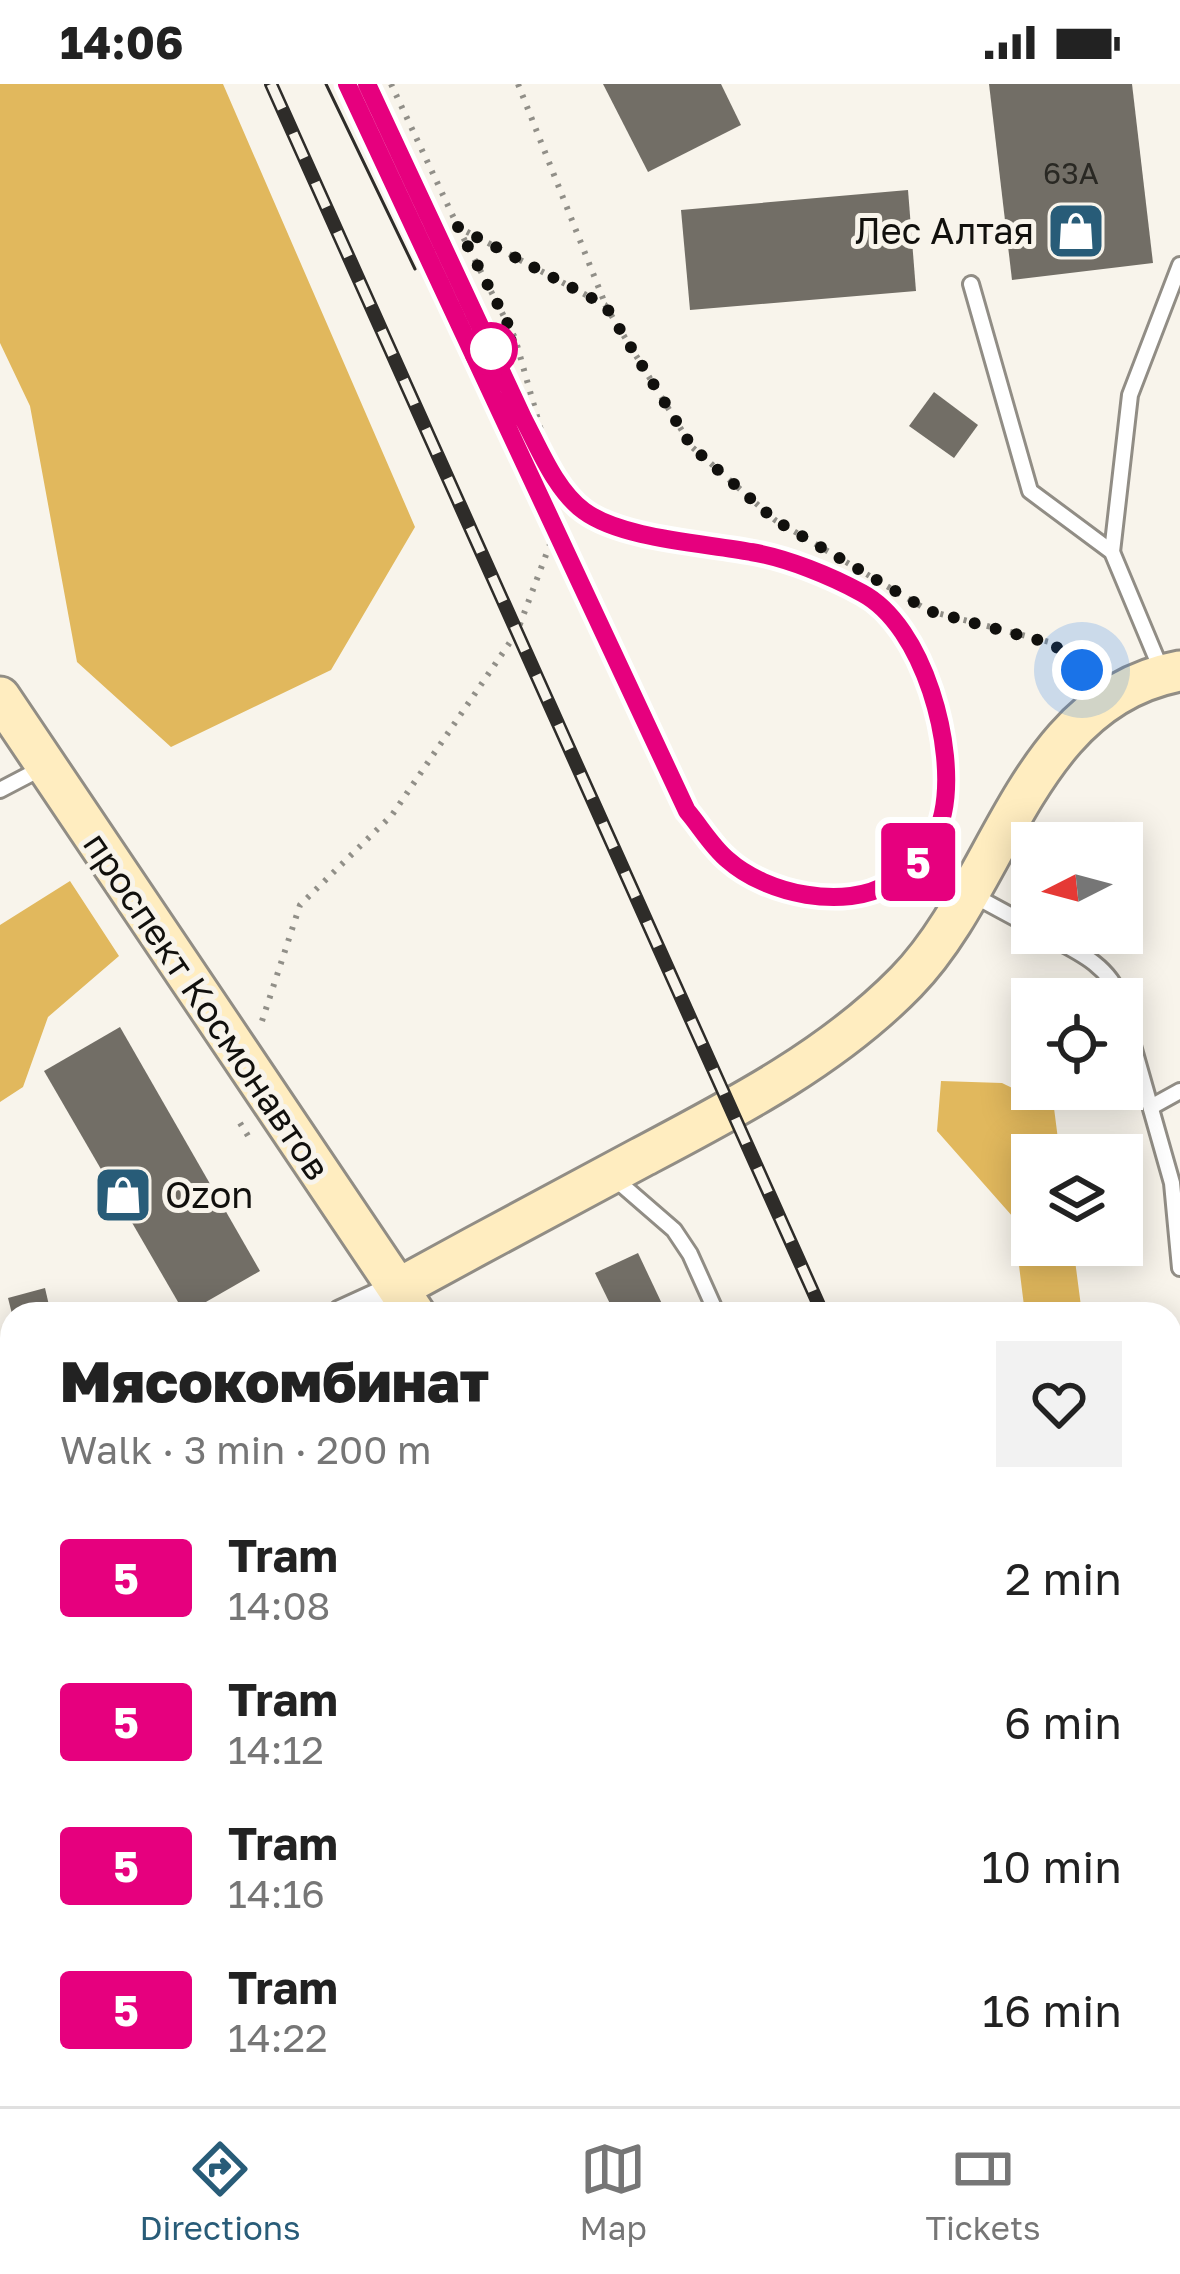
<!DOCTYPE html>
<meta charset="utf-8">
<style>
:root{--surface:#fff;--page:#f2f2f2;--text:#222;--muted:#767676;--line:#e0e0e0;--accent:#285c78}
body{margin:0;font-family:"Golos Text",sans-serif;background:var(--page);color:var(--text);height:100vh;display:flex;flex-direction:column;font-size:45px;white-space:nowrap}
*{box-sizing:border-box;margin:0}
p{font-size:39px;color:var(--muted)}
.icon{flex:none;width:66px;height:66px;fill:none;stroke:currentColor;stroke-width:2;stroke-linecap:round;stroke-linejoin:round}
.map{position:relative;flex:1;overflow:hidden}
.details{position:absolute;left:0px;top:1218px;width:1182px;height:804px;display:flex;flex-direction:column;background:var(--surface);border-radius:36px 36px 0 0;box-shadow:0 6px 30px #0003}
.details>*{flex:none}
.badge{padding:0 24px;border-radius:9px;font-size:42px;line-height:78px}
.needle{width:78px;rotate:264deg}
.fabs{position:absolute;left:1011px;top:738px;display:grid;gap:24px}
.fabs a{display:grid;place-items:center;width:132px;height:132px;border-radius:0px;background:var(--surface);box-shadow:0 6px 30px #0003;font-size:60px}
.you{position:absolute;width:60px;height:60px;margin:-30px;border:9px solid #fff;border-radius:50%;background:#1a73e8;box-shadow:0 0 0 18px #1a73e833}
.map>.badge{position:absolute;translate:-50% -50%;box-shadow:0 0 0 6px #fff}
.round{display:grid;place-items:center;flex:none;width:126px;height:126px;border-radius:0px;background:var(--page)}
.overview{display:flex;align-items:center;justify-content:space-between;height:204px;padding:0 60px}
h1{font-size:57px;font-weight:800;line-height:90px}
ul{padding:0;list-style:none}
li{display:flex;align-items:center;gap:36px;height:144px;padding:0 60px}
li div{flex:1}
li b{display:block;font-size:45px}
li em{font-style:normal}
li .badge{min-width:132px;font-weight:700;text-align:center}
.status{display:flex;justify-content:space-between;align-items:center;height:84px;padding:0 60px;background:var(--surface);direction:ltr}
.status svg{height:33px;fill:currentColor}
.menu{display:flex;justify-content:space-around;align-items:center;height:168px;border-top:3px solid var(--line);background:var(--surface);font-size:33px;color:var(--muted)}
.menu a{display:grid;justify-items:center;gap:6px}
.menu .current{color:var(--accent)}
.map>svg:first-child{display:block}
.forest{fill:#e1b85d}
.building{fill:#726e66}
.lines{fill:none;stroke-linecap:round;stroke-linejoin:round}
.lane-casing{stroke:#918d85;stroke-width:20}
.street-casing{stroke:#918d85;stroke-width:33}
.secondary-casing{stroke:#918d85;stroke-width:45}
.path{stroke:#918f88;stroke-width:6;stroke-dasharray:3 9;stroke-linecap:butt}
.lane{stroke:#fff;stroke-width:14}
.street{stroke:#fff;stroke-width:27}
.secondary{stroke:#ffedc0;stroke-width:39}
.tram{stroke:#2e2c29;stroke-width:3}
.rail-casing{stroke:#2e2c29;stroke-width:14}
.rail{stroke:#f8f4eb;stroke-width:9;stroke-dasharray:27;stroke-linecap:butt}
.line-casing{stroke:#fff;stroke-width:27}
.line{stroke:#e6007e;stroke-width:18}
.walk{stroke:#11100d;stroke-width:12;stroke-dasharray:0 21.6}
.stop-dot{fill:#fff;stroke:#e6007e;stroke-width:6}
.labels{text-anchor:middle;stroke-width:10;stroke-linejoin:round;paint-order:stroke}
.number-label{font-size:30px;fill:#292823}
.poi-label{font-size:36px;fill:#11100d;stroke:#f8f4eb;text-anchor:end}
.street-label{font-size:36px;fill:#11100d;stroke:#f8f4eb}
</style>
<div class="status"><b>14:06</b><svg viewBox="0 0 49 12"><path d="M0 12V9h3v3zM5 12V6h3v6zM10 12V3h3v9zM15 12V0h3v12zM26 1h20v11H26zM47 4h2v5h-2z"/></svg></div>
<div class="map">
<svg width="1180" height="2022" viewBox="0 0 1180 2022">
<rect width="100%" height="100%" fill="#f8f4eb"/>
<g class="forest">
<polygon points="0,0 223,0 415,443 331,586 171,663 77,578 30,322 0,259"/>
<polygon points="70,797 119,872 48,933 23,1003 0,1018 0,841"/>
<polygon points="941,997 1002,999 1054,1024 1060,1071 1032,1071 1032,1161 1073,1161 1082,1230 1025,1230 1013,1133 937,1047"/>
<polygon points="1170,1777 1180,1793 1180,1933 1170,1916"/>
</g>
<g class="building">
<polygon points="603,0 721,0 741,41 648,88"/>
<polygon points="989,0 1132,0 1153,179 1012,196"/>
<polygon points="908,106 916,207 690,226 681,126"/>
<polygon points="934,308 978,341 954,374 909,342"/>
<polygon points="120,943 260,1187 185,1230 44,987"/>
<polygon points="638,1169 664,1224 651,1230 615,1230 595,1189"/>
<polygon points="45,1204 51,1230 12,1230 8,1214"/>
<polygon points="102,2010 162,2010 168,2022 87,2022 85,2018"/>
<polygon points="368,2010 551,2010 555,2022 373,2022"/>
</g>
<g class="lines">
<g class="lane-casing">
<g id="lane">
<polyline points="971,200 1030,407 1112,468 1163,590"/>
<polyline points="1112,468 1130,311 1180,181"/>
<polyline points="0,706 44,683"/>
<polyline points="971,810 1032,843"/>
<path d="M 1042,849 C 1072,865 1110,880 1120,915"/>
<polyline points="1122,923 1172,1099 1180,1184"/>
<polyline points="1151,1023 1180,1007"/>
<polyline points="614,1094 674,1146 690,1170 717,1230"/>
<polyline points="0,1497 12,1530"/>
<polyline points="1041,2022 1041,2010"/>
</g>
</g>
<g class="street-casing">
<g id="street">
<polyline points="342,1230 399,1204"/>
<polyline points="0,1350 12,1346"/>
</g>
</g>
<g class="secondary-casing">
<g id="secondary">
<polyline points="0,613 415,1230"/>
<path d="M 399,1204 C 479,1160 560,1117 640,1074 C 733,1025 832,974 906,898 C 1002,800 1026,615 1180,587"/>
<polyline points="787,2010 791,2022"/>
</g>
</g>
<g class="path">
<polyline points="391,0 458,143 605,221 692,363 775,436 929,527 1053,559 1086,590"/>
<polyline points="518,0 604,217"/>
<polyline points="262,937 300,821 392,731 517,548 555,447 553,389 515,254 460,147"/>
<polyline points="240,1039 250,1055"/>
<polyline points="723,2010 727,2022"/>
</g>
<use href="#lane" class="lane"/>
<use href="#street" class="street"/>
<use href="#secondary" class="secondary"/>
<g class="tram">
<polyline points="326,0 415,185"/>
<path d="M 347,0 L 687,727 C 700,742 712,763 728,776 C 766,809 845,827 890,799 C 916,783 936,760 943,729 C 958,663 925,543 862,509 C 831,492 787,475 751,468 C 705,459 621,454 584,427 C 556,407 540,364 524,336 L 367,0"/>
</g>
<g class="rail-casing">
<g id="rail">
<polyline points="271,0 823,1230"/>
<polyline points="1170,2005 1178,2022"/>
<polyline points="911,2010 916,2022"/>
</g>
</g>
<use href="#rail" class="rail"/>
</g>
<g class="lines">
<g class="line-casing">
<path id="line" d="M 347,0 L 687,727 C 700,742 712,763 728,776 C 766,810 845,827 890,799 C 916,783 937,760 943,729 C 957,664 924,542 862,509 C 831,492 787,474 751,468 C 704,459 622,455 584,427 C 556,407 539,364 524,336 L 367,0"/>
</g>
<use href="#line" class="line"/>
<polyline class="walk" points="491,265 515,254 458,143 605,221 692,363 775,436 929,527 1053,560 1082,586"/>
</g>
<defs>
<g id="shop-square" transform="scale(3)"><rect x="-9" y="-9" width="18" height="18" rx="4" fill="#285c78" stroke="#f8f4eb"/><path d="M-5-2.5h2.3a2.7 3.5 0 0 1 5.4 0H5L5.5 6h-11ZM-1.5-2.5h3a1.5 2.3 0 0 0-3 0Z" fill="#fff"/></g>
</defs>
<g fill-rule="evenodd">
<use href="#shop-square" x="1076" y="147"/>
<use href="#shop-square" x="123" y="1111"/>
</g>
<circle class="stop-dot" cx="491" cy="265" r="24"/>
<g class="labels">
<g class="number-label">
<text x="1071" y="100">63А</text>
</g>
<g class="poi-label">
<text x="1034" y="160">Лес Алтая</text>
<text x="165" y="1124" text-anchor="start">Ozon</text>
</g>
<g class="street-label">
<text transform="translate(207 922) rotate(56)" y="13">проспект Космонавтов</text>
</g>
</g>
</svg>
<div class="fabs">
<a><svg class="needle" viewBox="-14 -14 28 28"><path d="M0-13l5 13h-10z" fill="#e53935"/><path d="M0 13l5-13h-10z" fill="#767676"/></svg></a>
<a><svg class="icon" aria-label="locate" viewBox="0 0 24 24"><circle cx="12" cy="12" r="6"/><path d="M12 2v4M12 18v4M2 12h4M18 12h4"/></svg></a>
<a><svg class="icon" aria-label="layers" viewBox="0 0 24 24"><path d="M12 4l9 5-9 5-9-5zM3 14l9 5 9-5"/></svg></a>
</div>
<div class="you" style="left:1082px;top:586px"></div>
<b class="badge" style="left:918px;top:778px;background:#e6007e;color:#fff">5</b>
<section class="details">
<div class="overview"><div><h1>Мясокомбинат</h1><p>Walk · 3 min · 200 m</p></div><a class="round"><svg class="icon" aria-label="heart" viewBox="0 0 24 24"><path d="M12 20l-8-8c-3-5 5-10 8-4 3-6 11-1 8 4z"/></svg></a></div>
<ul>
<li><span class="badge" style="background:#e6007e;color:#fff">5</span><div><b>Tram</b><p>14:08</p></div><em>2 min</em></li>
<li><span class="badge" style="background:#e6007e;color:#fff">5</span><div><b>Tram</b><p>14:12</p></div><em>6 min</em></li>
<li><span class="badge" style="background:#e6007e;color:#fff">5</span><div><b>Tram</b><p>14:16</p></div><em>10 min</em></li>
<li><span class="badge" style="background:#e6007e;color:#fff">5</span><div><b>Tram</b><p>14:22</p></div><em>16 min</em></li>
</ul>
</section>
</div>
<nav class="menu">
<a class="current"><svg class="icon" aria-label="directions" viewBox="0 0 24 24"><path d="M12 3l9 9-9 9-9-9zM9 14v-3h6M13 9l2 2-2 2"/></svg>Directions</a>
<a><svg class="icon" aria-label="map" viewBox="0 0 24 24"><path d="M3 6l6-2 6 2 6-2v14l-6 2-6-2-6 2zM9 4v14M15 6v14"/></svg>Map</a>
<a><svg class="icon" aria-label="tickets" viewBox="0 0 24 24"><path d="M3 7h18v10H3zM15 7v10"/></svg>Tickets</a>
</nav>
